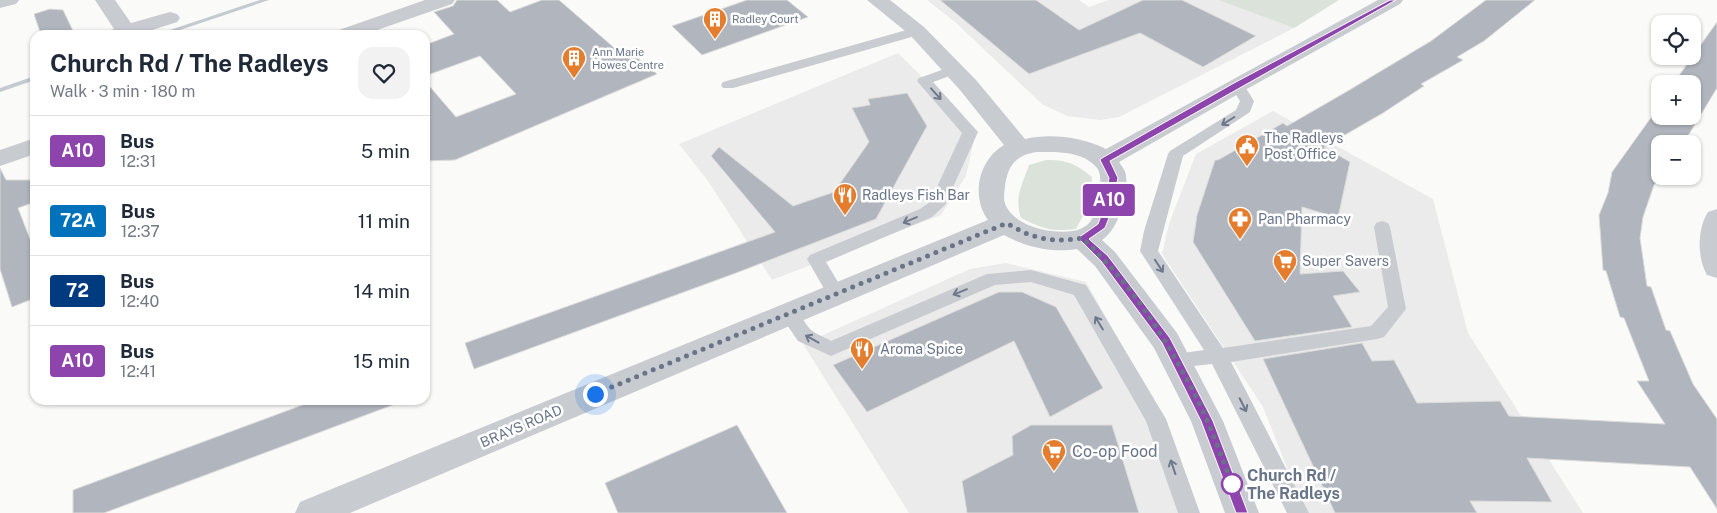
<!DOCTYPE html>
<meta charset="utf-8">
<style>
:root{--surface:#fff;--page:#f2f2f3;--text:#1f2937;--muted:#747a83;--line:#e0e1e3}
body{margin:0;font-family:"Public Sans",sans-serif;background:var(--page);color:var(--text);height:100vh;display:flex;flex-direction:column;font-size:19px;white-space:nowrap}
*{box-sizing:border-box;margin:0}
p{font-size:16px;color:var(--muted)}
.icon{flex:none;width:28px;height:28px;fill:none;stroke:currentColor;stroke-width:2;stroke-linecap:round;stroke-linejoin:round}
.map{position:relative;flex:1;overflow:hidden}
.sheet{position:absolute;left:30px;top:30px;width:400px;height:375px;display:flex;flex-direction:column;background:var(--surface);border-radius:15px;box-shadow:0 1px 4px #0004}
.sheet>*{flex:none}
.badge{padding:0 10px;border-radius:4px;font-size:18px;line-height:32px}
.buttons{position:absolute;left:1651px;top:15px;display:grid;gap:10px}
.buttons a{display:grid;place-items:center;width:50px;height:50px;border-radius:10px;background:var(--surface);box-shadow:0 1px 4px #0004;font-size:25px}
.you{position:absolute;width:25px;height:25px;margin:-12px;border:4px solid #fff;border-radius:50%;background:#1a73e8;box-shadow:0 0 0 8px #1a73e833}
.map>.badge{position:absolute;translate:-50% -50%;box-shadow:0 0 0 2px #fff}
.round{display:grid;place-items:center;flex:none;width:52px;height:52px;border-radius:15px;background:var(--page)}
.head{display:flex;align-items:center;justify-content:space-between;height:85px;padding:0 20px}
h1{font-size:24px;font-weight:700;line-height:38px}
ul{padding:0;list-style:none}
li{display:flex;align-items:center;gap:15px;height:70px;padding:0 20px;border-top:1px solid var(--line)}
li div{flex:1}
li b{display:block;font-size:19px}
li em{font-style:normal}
li .badge{min-width:55px;font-weight:700;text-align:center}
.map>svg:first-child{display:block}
.built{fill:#ebebeb}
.green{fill:#dae2d9}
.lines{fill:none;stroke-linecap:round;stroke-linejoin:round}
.stream{fill:#c3cad0;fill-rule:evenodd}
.building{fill:#b1b6be;stroke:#dcdcda}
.service{fill:#c8cbcf;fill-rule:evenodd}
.minor{fill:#c8cbcf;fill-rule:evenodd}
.tertiary{fill:#c8cbcf;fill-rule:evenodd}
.oneway{stroke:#6e788c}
.line{fill:#8e44ad;stroke:#fff}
.walk{stroke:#697489;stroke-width:5;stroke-dasharray:0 9}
.stop-dot{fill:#fff;stroke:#8e44ad;stroke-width:2.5}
.labels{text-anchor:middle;stroke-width:5;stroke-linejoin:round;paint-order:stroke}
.far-poi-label{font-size:11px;fill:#697489;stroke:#fff;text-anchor:start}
.poi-label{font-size:14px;fill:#697489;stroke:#fff;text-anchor:start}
.street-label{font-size:14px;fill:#697489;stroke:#fff}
.near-poi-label{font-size:16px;fill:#697489;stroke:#fff;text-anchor:start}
.near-stop-label{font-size:16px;font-weight:bold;fill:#697489;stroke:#fff;text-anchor:start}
</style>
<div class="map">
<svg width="1717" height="513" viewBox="0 0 1717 513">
<rect width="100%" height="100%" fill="#fafaf8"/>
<g class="built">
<polygon points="927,0 1079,0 1089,7 1108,0 1218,0 1294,28 1119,117 1100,120 1067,116 1042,104 955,22"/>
<polygon points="898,53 976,131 966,176 941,215 772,280 708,181 679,144"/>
<polygon points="1273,111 1433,199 1468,333 1583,513 1305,513 1263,407 1162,254 1169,224 1196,154"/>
<polygon points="1006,263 1086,282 1162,415 1195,513 909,513 803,344 970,269"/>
</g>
<g class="green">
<polygon points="1218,0 1339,0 1294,28"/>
<path d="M 1046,160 C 1065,159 1077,164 1092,177 L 1090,203 L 1076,229 C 1051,232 1044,229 1021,218 C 1014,197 1022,185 1029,165 Z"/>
</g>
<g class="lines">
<g class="stream">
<polygon points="260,0 269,0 165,35 155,35"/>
<polygon points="35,76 35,80 0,92 0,88"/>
</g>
</g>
<g class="building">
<polygon points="457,0 497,0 510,12 542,0 559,0 626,58 634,55 657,74 455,160 425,161 425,81 456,117 516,94 480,56 425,76 425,45 454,34 434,12 453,6"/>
<polygon points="747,0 787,0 808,17 702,55 672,26"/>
<polygon points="940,0 1036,0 1079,30 1143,0 1182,0 1256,36 1203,67 1140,33 1029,74"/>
<polygon points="1486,0 1535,0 1484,41 1457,57 1463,60 1421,84 1424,86 1383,113 1324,147 1350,162 1338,218 1302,207 1300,274 1343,271 1360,292 1333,296 1352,327 1255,341 1193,242 1197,215 1215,160 1218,160 1283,123 1287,126 1346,92 1431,41"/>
<polygon points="50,9 63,10 75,35 41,35 34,14"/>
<polygon points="1717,22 1717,88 1683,144 1660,144 1661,176 1654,185 1643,217 1640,238 1647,286 1651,287 1666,330 1670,331 1693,384 1717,419 1717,509 1690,467 1527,458 1552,502 1470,501 1477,513 1335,513 1263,359 1362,343 1372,361 1394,360 1417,403 1500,401 1509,416 1665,424 1637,381 1649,381 1624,318 1620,317 1606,271 1603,270 1599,215 1608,193 1612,172 1660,105 1660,116 1692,116 1692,84 1673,84"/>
<polygon points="907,93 927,126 876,219 736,273 474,369 465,343 775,232 711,156 719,147 793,206 834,192 869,142 852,108 870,105 868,99"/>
<polygon points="0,168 6,180 35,180 35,202 18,208 35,252 35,298 12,307 0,269"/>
<polygon points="999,292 1022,292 1056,307 1103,388 1050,417 1014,341 867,412 833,365"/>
<polygon points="316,400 397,400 398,403 104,513 73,513 73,490"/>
<polygon points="737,425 787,513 618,513 605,483"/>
<polygon points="1031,425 1112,425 1139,513 967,513 962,481 1013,455 1012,436"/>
</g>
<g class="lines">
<g class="service">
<polygon points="917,27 924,31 922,34 733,88 723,88 721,85 723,82"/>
<polygon points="953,66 958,67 960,70 958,73 933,82 978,132 945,205 932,217 826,262 845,294 842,299 836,301 830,299 807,259 810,255 920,209 930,202 962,133 917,81 919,78"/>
<polygon points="1237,81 1242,82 1254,101 1250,112 1183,156 1158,251 1223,348 1371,326 1388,307 1374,227 1376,223 1382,221 1388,223 1390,227 1406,309 1384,337 1377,339 1231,362 1309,513 1287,513 1212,364 1176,368 1169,365 1166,360 1169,355 1204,350 1140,251 1144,231 1168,154 1170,151 1236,110 1240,101 1230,85 1232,82"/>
<path d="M 1031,270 L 1086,285 L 1166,419 L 1200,513 L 1178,513 L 1146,421 L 1074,295 L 1031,282 L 995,285 L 831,356 L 798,341 L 779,313 L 781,308 C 797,303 801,319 810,329 C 815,334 825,337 831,341 L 987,274 Z"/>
</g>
<g class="minor">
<polygon points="0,0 19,0 16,4 0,8"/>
<polygon points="95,0 115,0 131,23 170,12 177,14 180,18 177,22 137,35 104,35 108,31 114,29"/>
<polygon points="425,0 455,0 452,4 363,35 332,35 336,31"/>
<polygon points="35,138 35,154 0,166 0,150"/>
<path d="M 1717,209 L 1717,278 L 1707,275 C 1697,258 1697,229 1708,212 Z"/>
</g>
<path class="tertiary" d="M 867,0 L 890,0 L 924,27 L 976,80 L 1025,139 C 1050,133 1082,137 1106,149 L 1378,0 L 1403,0 L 1400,4 L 1245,90 L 1119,162 C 1122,167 1126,171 1126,176 C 1129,195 1118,230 1102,240 L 1115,252 L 1177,333 L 1223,421 L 1259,513 L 1225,513 L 1191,421 L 1154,348 L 1095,266 L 1077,249 C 1052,253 1025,247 1004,235 L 350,513 L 295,513 L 300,502 L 988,220 C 971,197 978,160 1004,145 L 960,90 L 910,35 ZM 1037,152 C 1058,152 1083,151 1097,168 C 1105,177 1097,214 1090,222 C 1086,227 1079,230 1073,231 C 1052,234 1016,227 1006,206 C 1003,200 1004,193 1005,187 C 1007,166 1016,155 1037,152 Z"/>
</g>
<defs><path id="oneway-shaft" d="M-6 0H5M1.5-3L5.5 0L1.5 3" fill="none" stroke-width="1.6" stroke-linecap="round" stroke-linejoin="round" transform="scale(1.25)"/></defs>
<g class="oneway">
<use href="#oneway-shaft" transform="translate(936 94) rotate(48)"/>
<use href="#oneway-shaft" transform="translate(1228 121) rotate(148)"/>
<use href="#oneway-shaft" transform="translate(910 220) rotate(157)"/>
<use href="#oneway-shaft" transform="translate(1159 266) rotate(57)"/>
<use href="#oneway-shaft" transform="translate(960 292) rotate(158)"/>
<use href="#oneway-shaft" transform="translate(1099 323) rotate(-121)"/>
<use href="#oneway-shaft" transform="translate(812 339) rotate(-151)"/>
<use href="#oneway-shaft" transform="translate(1243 405) rotate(63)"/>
<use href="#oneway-shaft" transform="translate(1173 467) rotate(-109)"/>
</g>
<polygon class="line" points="1390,0 1396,0 1110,161 1118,178 1111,213 1105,228 1089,239 1108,256 1170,338 1213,421 1248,513 1236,513 1201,421 1162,343 1101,261 1078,238 1098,224 1102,213 1109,178 1100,160 1102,158 1234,83"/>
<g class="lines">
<path class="walk" d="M 595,394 L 1007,223 C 1031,239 1054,243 1082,238 C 1131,283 1168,341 1197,399 C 1211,426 1221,456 1232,484"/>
</g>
<defs>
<g id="building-pin" transform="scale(1.25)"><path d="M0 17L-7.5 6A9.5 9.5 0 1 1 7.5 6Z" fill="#e47e2e" stroke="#fff"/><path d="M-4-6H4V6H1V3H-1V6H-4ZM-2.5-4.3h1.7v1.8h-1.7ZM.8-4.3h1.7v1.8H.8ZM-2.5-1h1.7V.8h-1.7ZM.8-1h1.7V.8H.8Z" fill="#fff"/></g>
<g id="civic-pin" transform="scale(1.25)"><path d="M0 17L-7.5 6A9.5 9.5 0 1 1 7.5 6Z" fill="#e47e2e" stroke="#fff"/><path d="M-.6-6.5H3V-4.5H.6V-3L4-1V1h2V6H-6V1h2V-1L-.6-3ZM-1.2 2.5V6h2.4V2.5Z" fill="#fff"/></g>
<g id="restaurant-pin" transform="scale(1.25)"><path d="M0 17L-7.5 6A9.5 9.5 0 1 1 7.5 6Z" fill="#e47e2e" stroke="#fff"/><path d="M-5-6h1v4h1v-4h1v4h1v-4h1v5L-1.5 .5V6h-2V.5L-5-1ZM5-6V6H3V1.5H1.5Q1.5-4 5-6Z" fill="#fff"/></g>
<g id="pharmacy-pin" transform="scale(1.25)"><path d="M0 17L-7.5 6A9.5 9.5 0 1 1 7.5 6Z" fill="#e47e2e" stroke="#fff"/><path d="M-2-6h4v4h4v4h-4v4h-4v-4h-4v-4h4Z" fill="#fff"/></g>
<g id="supermarket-pin" transform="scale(1.25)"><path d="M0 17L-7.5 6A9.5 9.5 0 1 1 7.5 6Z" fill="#e47e2e" stroke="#fff"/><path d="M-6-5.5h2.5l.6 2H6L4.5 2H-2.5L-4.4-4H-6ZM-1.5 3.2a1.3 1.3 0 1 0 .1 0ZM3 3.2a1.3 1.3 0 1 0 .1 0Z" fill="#fff"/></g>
</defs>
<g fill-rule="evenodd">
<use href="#building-pin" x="715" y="19"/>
<use href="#building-pin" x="574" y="58"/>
<use href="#civic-pin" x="1247" y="146"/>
<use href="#restaurant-pin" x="845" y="195"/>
<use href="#pharmacy-pin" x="1240" y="219"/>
<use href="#supermarket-pin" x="1285" y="261"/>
<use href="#restaurant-pin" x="862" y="349"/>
<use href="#supermarket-pin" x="1054" y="451"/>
</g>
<circle class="stop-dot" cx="1232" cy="484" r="10"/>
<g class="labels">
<g class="far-poi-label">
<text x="732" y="23">Radley Court</text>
<text x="592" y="56">Ann Marie<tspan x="592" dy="13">Howes Centre</tspan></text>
</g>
<g class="poi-label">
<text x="1264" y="143">The Radleys<tspan x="1264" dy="16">Post Office</tspan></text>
<text x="862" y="200">Radleys Fish Bar</text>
<text x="1258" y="224">Pan Pharmacy</text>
<text x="1302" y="266">Super Savers</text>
<text x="880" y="354">Aroma Spice</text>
</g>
<g class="street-label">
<text transform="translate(521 426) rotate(-23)" y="5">BRAYS ROAD</text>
</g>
<g class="near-poi-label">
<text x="1072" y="457">Co-op Food</text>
</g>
<g class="near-stop-label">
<text x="1247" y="481">Church Rd /<tspan x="1247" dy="18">The Radleys</tspan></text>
</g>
</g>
</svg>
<div class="buttons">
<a><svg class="icon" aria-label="locate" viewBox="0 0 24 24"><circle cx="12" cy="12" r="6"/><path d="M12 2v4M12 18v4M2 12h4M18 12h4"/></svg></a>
<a>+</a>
<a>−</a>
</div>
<div class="you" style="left:595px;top:394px"></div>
<b class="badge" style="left:1109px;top:200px;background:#8e44ad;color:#fff">A10</b>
<section class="sheet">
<div class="head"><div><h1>Church Rd / The Radleys</h1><p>Walk · 3 min · 180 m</p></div><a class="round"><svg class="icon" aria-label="heart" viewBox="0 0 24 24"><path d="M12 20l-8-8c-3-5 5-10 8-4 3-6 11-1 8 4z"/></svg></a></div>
<ul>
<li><span class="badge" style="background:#8e44ad;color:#fff">A10</span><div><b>Bus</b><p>12:31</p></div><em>5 min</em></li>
<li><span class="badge" style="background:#0072bc;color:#fff">72A</span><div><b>Bus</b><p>12:37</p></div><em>11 min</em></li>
<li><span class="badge" style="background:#003b80;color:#fff">72</span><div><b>Bus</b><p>12:40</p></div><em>14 min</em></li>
<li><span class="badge" style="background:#8e44ad;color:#fff">A10</span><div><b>Bus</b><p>12:41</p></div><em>15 min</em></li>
</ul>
</section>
</div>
